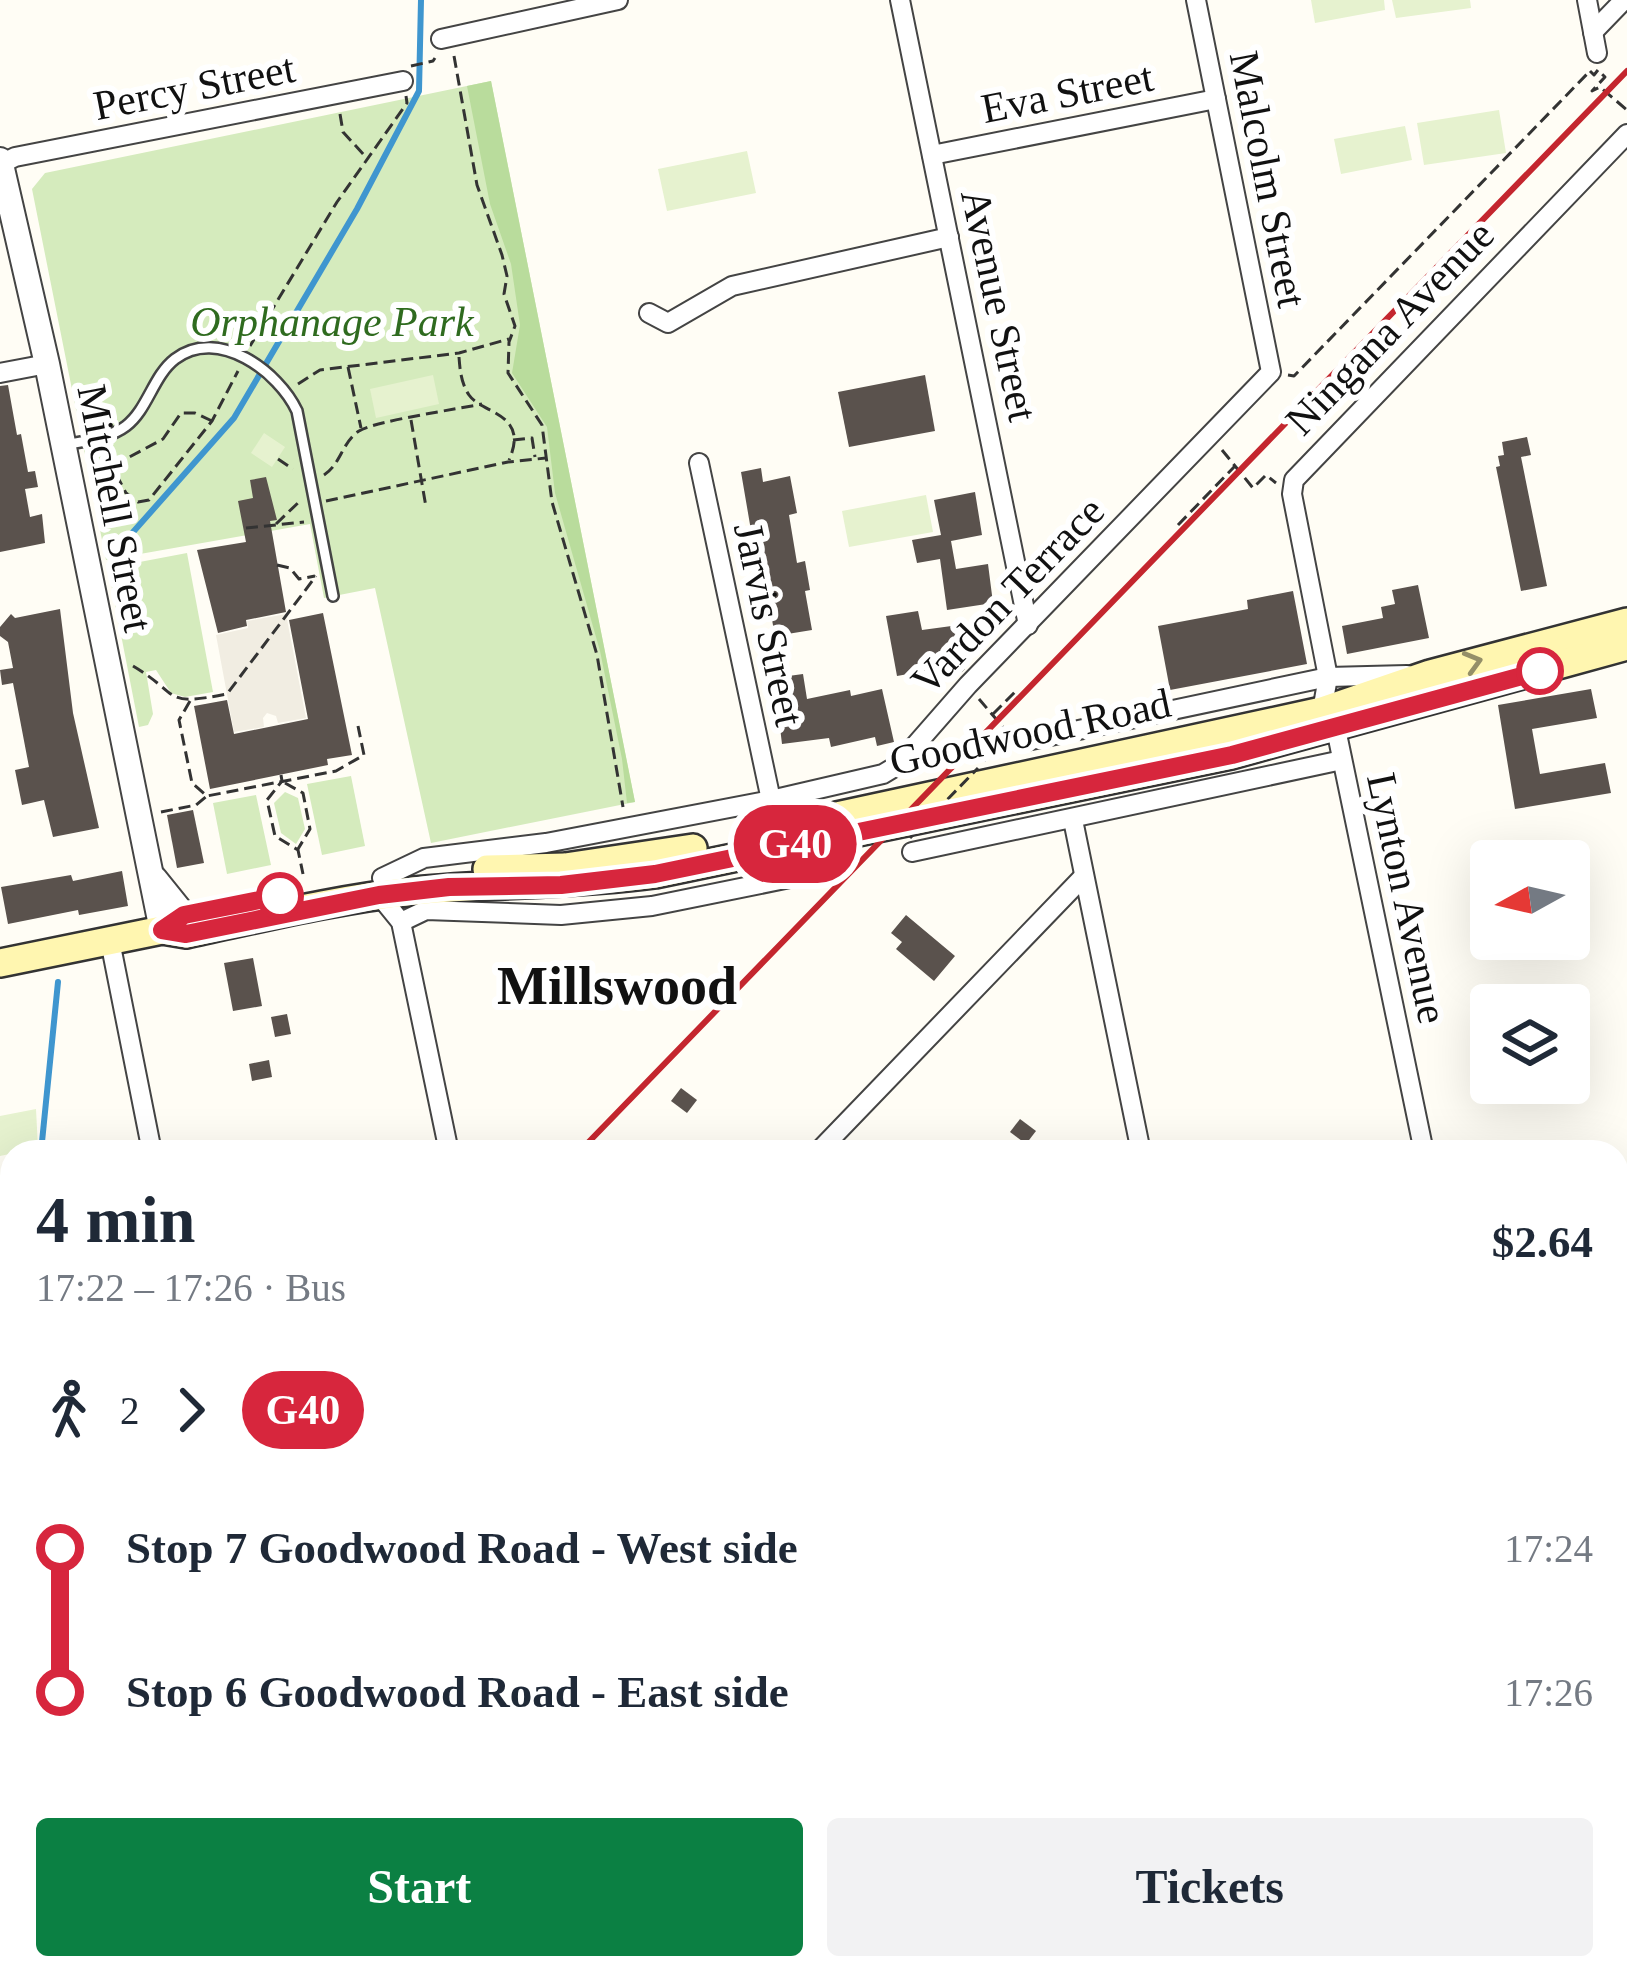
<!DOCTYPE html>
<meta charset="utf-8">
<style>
:root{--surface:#fff;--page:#f2f2f3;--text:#1f2937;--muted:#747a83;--accent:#0b8043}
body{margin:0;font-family:"Times New Roman",serif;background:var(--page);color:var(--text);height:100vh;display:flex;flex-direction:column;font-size:45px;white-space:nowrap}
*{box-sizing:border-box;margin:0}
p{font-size:39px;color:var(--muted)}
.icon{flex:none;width:66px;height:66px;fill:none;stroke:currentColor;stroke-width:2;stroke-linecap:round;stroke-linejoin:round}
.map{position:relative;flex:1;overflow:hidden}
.sheet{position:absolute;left:0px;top:1140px;width:1629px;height:840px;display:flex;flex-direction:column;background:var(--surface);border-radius:36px 36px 0 0;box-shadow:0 12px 48px #0002}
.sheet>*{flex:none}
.badge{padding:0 24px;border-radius:39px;font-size:42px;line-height:78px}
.needle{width:78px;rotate:262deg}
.tools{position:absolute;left:1470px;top:840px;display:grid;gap:24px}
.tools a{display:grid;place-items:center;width:120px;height:120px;border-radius:12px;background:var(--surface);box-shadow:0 12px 48px #0002;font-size:60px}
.map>.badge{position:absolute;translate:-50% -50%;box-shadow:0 0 0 6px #fff}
.legs{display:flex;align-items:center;gap:18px;height:132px;padding:0 36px;font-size:39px}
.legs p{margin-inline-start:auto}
.head{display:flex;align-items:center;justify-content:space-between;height:204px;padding:0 36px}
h1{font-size:66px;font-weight:800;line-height:90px}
.cta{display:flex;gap:24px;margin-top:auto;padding:24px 36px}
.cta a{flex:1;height:138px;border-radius:12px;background:var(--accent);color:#fff;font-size:48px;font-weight:800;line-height:138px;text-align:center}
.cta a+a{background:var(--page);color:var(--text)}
ul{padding:0 36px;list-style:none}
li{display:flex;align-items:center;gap:42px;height:144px;font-size:45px}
li i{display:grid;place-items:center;width:18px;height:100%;margin:0 15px;background:currentColor}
li i::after{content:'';width:30px;height:30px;margin:-15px;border:9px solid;border-radius:50%;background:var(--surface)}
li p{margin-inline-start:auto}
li:first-child i{background:linear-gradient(#0000 50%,currentColor 0)}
li:last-child i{background:linear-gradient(currentColor 50%,#0000 0)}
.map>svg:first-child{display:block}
.green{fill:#d5ebbd}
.forest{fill:#b9dc9c}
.pitch{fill:#e6f2cf}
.plaza{fill:#f1ede2}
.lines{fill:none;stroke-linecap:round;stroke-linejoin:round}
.stream{stroke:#3f96cf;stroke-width:6}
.building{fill:#5a524d}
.service-casing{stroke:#444;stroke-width:14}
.minor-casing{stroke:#444;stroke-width:22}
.tertiary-casing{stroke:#444;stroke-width:28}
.secondary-casing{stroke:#333;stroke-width:32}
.path{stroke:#333;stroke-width:3;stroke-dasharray:12 6;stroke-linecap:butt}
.service{stroke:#fff;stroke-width:9}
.minor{stroke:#fff;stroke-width:18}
.tertiary{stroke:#fff;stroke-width:24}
.secondary{stroke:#fff6b0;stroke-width:27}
.rail{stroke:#c4262e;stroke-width:6}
.path-bridge{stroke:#333;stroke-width:3;stroke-dasharray:12 6;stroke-linecap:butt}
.oneway{stroke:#948f68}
.line-1-casing{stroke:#fff;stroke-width:27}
.line-1{stroke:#d7263d;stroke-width:18}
.stop-1-dot{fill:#fff;stroke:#d7263d;stroke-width:6}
.labels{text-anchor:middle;stroke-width:12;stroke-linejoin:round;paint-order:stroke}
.street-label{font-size:42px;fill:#111;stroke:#fff}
.park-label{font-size:42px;font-style:italic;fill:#2f6b1f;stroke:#fff}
.district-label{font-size:54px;font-weight:bold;fill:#111;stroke:#fff}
</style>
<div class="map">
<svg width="1627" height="1980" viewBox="0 0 1627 1980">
<rect width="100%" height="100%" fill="#fffdf5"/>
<g class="green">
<polygon points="491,81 635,802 431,843 375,588 324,598 310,524 106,560 32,189 45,173"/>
<polygon points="187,553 213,692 185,697 171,693 156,670 146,672 153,714 148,725 139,727 108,568"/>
<polygon points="351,776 365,846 322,855 307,784"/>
<polygon points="285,792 298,798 305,829 296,844 281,833 274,803"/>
<polygon points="256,795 271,865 227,874 213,803"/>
</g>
<polygon class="forest" points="491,81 635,802 627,803 622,759 600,651 555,493 547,427 512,373 520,325 511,264 490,204 467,86"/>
<g class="pitch">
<polygon points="1311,0 1384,0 1385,10 1315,23"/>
<polygon points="1392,0 1470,0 1471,8 1396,18"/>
<polygon points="1499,110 1506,153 1424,165 1417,123"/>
<polygon points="1405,126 1412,160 1341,174 1334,139"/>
<polygon points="747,151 756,193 667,211 658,169"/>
<polygon points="433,375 439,404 376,418 370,389"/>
<polygon points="264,433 285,447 272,467 251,453"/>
<polygon points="926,495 933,532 849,547 842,511"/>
<polygon points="36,1109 38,1148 0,1156 0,1116"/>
</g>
<polygon class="plaza" points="286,614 306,718 278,723 276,716 267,713 263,718 264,727 234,732 216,635 248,628 247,621"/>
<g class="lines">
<g class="stream">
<polyline points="126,540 234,418 357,209 419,91 421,0"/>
<polyline points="41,1152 58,982"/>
<polyline points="0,1217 12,1203"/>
</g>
</g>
<g class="building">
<polygon points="925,375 935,431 849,447 838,392"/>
<polygon points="8,385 17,435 21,434 28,472 35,471 38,487 25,489 30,517 42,514 45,543 0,552 0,386"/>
<polygon points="1527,437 1531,455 1521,457 1547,586 1521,591 1496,467 1500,466 1498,456 1504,455 1502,442"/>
<polygon points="761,468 763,482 790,476 797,513 789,515 797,563 805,561 810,590 805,591 812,630 775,636 765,582 760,583 741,472"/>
<polygon points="266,477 277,520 270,521 286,612 246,620 247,626 218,633 197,550 246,542 238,501 253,498 250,480"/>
<polygon points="975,492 982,535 951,541 956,569 988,564 993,603 947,610 940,559 917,563 912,540 941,535 934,500"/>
<polygon points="1418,585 1429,638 1347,654 1342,626 1383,618 1381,607 1395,604 1392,590"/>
<polygon points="1293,591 1307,664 1170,690 1158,626 1248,609 1247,600"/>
<polygon points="60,609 73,713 99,828 53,837 44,800 22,805 15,770 29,767 13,683 2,685 0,670 13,668 8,642 0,636 0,627 11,614 15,618"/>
<polygon points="918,611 922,630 959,625 965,669 962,672 937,676 936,669 897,676 886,616"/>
<polygon points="323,613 352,755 327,759 328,765 210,789 194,706 227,700 234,734 308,719 289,620"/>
<polygon points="803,674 807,699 850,690 851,696 882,689 894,742 877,746 875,737 831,747 829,738 782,744 774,678"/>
<polygon points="1591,689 1597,718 1532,729 1540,774 1605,763 1611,793 1515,809 1498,705"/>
<polygon points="193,810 204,863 177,868 167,815"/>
<polygon points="122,871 128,906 79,915 78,910 8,924 1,887 71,875 73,881"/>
<polygon points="906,915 955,956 934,981 896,949 902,942 891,933"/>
<polygon points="253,958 262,1006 233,1011 224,963"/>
<polygon points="287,1014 291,1034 275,1037 271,1017"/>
<polygon points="269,1060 272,1077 252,1081 249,1064"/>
<polygon points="681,1088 697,1100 687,1113 671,1101"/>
<polygon points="1020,1119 1036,1131 1026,1144 1010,1132"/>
</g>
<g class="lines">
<g class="service-casing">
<path id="service" d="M 64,445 C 84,441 109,439 126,426 C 148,409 153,376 175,359 C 218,326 279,372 297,411 L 333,596"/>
</g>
<g class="minor-casing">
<g id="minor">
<polyline points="900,0 1028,625"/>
<polyline points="1587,0 1597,53"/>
<polyline points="1593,32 1624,0"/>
<polyline points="441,39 618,0"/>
<polyline points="932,155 1216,99"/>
<polyline points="1,164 15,157 403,81"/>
<polyline points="649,313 668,323 732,286 949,237"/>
<polyline points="0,373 47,364"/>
<polyline points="699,463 771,800"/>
<polyline points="1322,711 1328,677 1292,494 1294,480 1627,134"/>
<polyline points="1336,729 1424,1152"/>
<polyline points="1022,742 1328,677 1407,675"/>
<polyline points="1073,820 1141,1152"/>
<polyline points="912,852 1342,760"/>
<polyline points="382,878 424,858 546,843 771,800 883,774 898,765 968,685 1271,372 1196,0"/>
<polyline points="379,895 401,922 449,1152"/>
<polyline points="401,922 426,910 561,915 652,906 790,878"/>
<polyline points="110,941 152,1152"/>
<polyline points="818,1152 1084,876"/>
<polyline points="0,1667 12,1655"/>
<polyline points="1617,1701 1627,1699"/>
<polyline points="30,1968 32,1980"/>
<polyline points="324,1968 326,1980"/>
<polyline points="622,1968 624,1980"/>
<polyline points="754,1968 771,1980"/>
<polyline points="1115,1968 1130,1980"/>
<polyline points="1307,1968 1309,1980"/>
<polyline points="1595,1968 1597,1980"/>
</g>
</g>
<g class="tertiary-casing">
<g id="tertiary">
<polyline points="0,160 47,364 162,930"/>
<polyline points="155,879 184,915"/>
</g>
</g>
<g class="secondary-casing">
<g id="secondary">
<polyline points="837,816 1322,711 1430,674 1627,622"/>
<polyline points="487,869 565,867 693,848"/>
<path d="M 0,963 L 162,930 L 186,934 C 261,918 337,899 414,891 C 494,883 574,885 655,874 L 1231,755 L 1627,646"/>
</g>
</g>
<g class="path">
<polyline points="454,56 477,185 502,255 507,276 504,294 515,326 509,342 508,373 542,425 552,502 597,655 623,807"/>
<polyline points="411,66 433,61 435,58"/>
<polyline points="1590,71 1594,75 1598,70 1605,77 1592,91 1600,87 1627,110"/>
<polyline points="340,114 343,132 365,156"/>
<polyline points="250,346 337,202 407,103 406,96"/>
<path d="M 459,357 C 460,370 461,383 469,395 C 482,414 530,413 509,460"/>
<polyline points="348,367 361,428"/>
<polyline points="1288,375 1294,376 1590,71"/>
<polyline points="298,384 320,370 459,353 509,339"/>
<polyline points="411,420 426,507"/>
<polyline points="212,421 195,413 181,413 163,439 120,462 116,474 126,493 138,502 149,500 212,421 238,371"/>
<polyline points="513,440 532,438 535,457"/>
<polyline points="1222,450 1253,488 1266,475 1276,483"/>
<polyline points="278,459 293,469"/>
<path d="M 324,475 C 341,464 342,442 359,431 C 375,421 458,409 482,404"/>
<polyline points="326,501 508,462 546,458"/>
<polyline points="276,524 301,500"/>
<polyline points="1178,525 1235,466"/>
<polyline points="246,528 304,522"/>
<polyline points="277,565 290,568 299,579 315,576"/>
<polyline points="110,572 129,587"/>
<path d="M 133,666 C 182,695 161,707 227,694 L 316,576"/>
<polyline points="979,699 1008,733"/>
<polyline points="190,701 179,720 192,783 207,796 336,771 364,755 358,726"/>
<polyline points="993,714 1017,690"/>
<polyline points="984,761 1002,742"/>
<polyline points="281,775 282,781 267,800 275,836 298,850 303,874"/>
<polyline points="285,783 303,793 310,829 298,849"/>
<polyline points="161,812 196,805 207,796"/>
<polyline points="0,1824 12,1820"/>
</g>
<use href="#service" class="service"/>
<use href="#minor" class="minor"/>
<use href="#tertiary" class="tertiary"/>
<use href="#secondary" class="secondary"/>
<g class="rail">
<polyline points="579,1152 1627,71"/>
<polyline points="0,1754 12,1743"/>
<polyline points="838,1968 853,1980"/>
</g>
<polyline class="path-bridge" points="910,838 978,768"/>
</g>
<defs><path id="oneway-chevron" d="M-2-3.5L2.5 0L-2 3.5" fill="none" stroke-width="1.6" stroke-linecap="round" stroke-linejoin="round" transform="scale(3)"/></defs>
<use class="oneway" href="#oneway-chevron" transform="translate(1473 662) rotate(-16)"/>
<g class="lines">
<g class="line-1-casing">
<polyline id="line-1" points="280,896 184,915 162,930 186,934 379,895 449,887 561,885 655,874 1232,755 1540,671"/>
</g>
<use href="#line-1" class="line-1"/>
</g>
<g class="stop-1-dot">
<circle cx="1540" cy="671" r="21"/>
<circle cx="280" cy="896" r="21"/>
</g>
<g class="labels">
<g class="street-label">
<text transform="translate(194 86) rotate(-11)" y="15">Percy Street</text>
<text transform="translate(1067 92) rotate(-11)" y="15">Eva Street</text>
<text transform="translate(1269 179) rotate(79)" y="15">Malcolm Street</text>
<text transform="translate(1000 305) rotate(78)" y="15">Avenue Street</text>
<text transform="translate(1389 327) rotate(-46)" y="15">Ningana Avenue</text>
<text transform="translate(116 508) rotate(79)" y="15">Mitchell Street</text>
<text transform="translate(1007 595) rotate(-46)" y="15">Vardon Terrace</text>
<text transform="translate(770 624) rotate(78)" y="15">Jarvis Street</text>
<text transform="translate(1030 731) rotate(-12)" y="15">Goodwood Road</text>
<text transform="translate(1408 898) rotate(78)" y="15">Lynton Avenue</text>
</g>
<g class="park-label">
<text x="332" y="336">Orphanage Park</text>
</g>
<g class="district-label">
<text x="617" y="1004">Millswood</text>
</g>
</g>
</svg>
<div class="tools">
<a><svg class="needle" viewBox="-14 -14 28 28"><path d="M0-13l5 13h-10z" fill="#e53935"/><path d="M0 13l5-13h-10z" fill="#747a83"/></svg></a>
<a><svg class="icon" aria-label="layers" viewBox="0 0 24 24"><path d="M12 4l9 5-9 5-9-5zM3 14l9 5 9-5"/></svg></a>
</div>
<b class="badge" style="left:795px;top:844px;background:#d7263d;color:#fff">G40</b>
<section class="sheet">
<div class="head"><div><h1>4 min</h1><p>17:22 – 17:26 · Bus</p></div><b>$2.64</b></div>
<div class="legs"><svg class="icon" aria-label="walk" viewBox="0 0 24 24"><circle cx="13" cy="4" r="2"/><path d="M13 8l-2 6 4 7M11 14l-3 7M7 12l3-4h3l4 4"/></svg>2<svg class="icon" aria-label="forward" viewBox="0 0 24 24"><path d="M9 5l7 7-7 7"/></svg><b class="badge" style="background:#d7263d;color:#fff">G40</b></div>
<ul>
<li><i style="color:#d7263d"></i><b>Stop 7 Goodwood Road - West side</b><p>17:24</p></li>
<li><i style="color:#d7263d"></i><b>Stop 6 Goodwood Road - East side</b><p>17:26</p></li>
</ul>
<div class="cta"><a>Start</a><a>Tickets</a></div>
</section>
</div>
